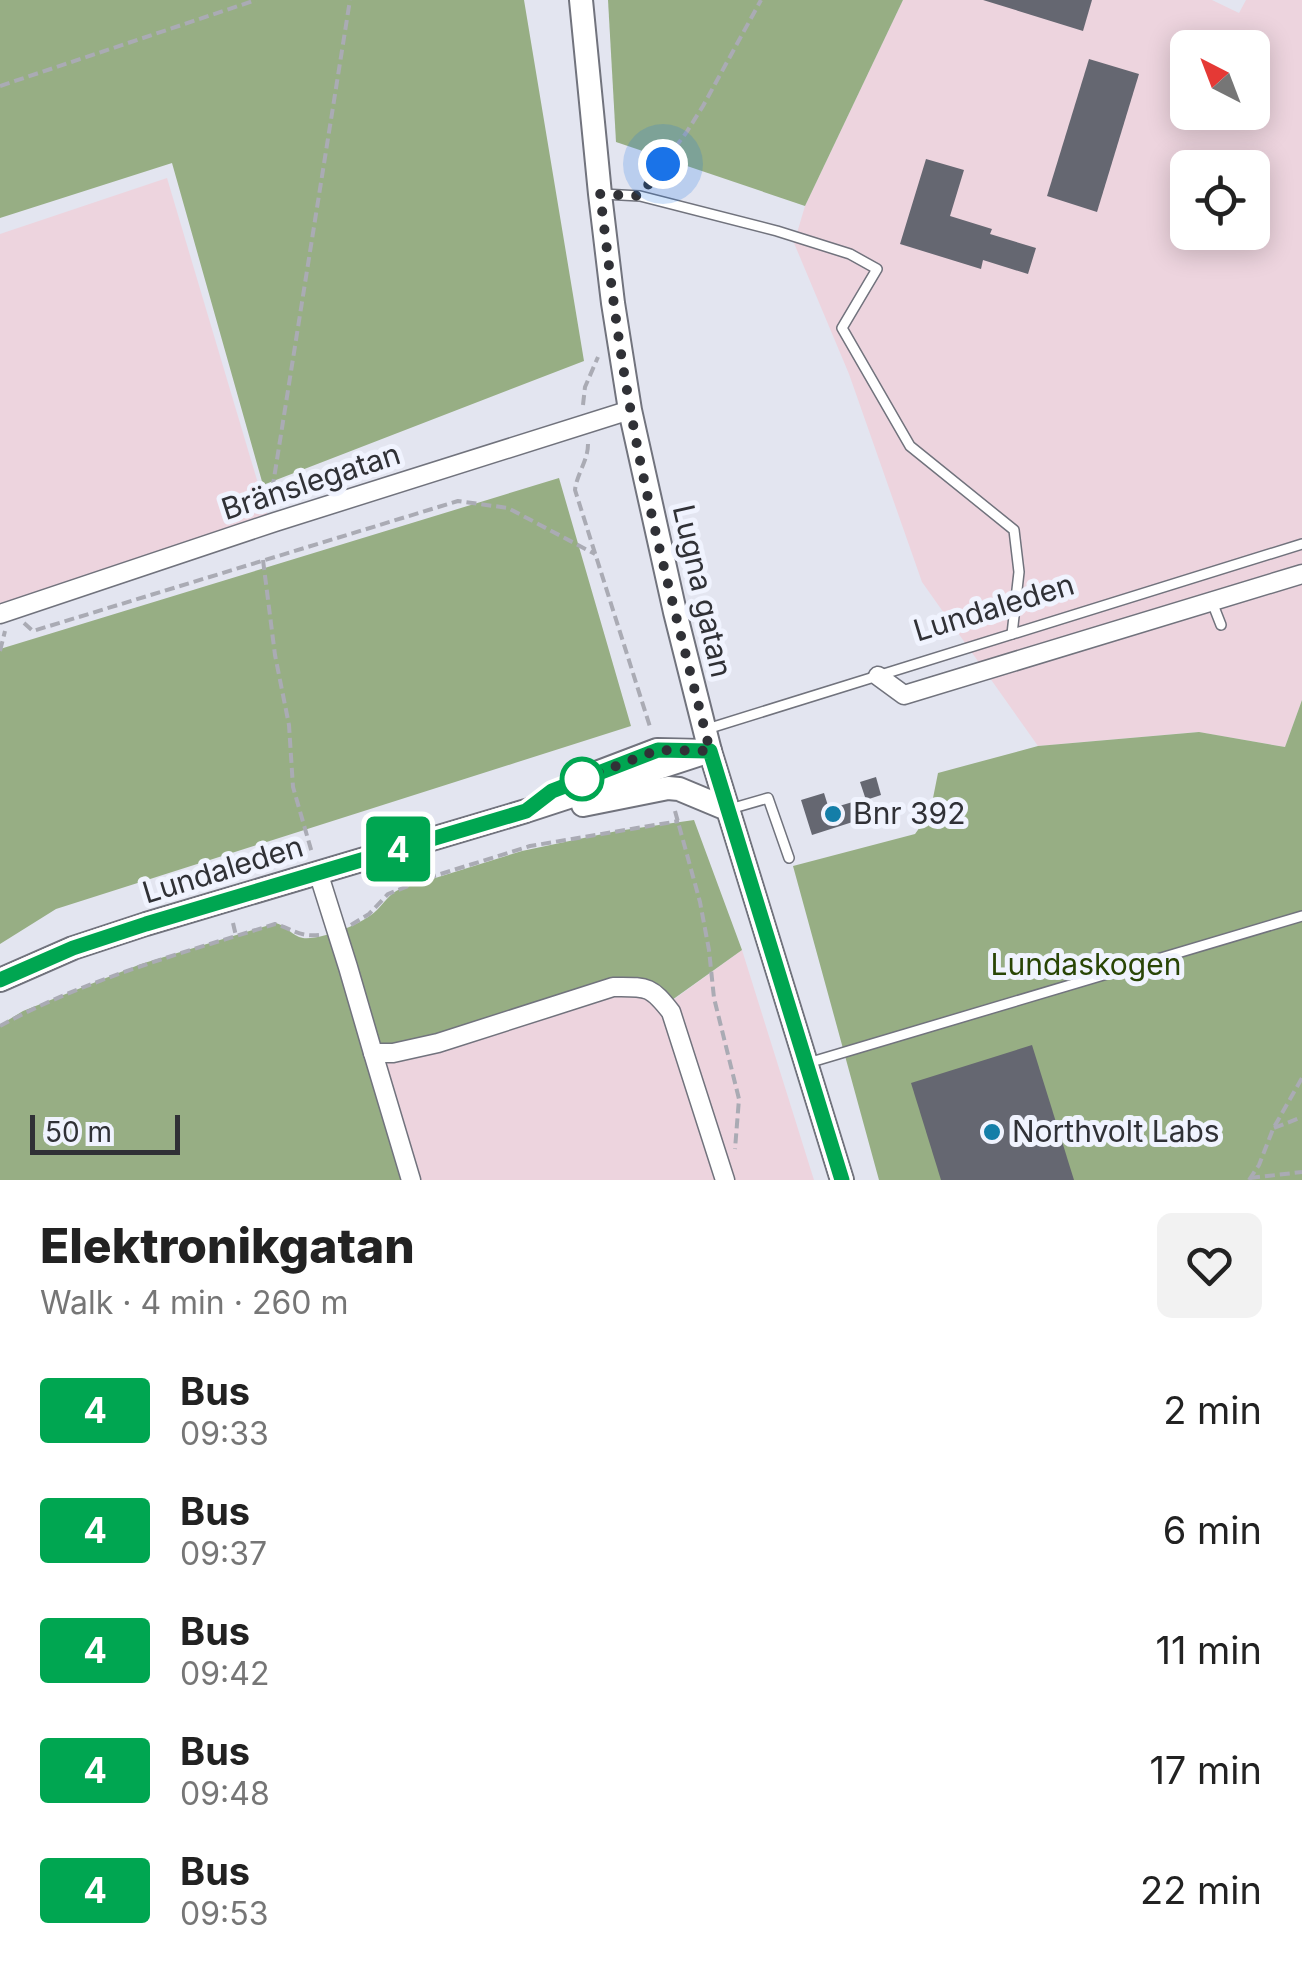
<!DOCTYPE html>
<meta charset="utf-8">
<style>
:root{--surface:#fff;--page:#f2f2f2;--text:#222;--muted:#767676}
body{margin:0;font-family:Inter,sans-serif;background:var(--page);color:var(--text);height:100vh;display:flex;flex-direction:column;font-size:38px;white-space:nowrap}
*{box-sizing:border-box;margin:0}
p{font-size:32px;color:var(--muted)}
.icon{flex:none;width:55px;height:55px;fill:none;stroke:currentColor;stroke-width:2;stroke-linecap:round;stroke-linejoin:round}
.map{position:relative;height:1180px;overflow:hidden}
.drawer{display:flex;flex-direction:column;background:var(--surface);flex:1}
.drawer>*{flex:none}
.badge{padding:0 20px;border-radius:8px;font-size:35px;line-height:65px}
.needle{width:65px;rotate:318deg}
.controls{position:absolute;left:1170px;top:30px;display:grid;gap:20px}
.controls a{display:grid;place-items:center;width:100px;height:100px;border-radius:15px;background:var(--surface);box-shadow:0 5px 25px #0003;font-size:50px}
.scale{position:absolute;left:30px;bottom:25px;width:150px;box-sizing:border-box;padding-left:10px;border:5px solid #303136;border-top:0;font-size:28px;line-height:35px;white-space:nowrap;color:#303136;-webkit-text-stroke:8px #f0f3fe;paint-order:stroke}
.you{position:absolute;width:50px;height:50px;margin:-25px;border:8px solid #fff;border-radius:50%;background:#1a73e8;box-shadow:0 0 0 15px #1a73e833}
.map>.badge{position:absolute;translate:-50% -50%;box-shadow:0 0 0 5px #fff}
.round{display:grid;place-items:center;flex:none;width:105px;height:105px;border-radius:15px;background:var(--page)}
.summary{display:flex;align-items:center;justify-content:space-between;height:170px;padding:0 40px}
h1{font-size:48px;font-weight:800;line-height:75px}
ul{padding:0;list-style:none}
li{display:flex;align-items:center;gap:30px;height:120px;padding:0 40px}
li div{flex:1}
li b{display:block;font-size:38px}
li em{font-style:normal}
li .badge{min-width:110px;font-weight:700;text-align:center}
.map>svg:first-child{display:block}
.industrial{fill:#edd4de;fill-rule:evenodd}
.forest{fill:#97ae84}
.building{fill:#656771}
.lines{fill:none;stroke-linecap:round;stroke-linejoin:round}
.service-casing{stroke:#71737d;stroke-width:12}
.minor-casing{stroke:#71737d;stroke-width:21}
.secondary-casing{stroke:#71737d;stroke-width:26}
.path{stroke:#aaabb4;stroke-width:4;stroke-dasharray:10 5;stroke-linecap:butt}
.service{stroke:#fff;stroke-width:9}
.minor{stroke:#fff;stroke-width:18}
.secondary{stroke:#fff;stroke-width:22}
.line-casing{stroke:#fff;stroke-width:22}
.line{stroke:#00a651;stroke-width:15}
.walk{stroke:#303136;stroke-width:10;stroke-dasharray:0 18}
.stop-dot{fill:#fff;stroke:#00a651;stroke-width:5}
.poi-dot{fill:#147ea8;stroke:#f0f3fe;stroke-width:4}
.labels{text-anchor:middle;stroke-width:10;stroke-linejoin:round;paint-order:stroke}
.street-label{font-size:30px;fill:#303136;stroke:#f0f3fe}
.poi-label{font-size:30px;fill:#303136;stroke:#f0f3fe;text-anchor:start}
.park-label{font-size:30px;fill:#294505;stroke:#f0f3fe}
</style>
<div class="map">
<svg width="1302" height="1180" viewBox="0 0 1302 1180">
<rect width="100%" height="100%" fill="#e3e5f0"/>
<g class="industrial">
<path d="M 903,0 L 1212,0 L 1239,13 L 1246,0 L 1302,0 L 1302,700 L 1285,747 L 1198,732 L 1038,746 L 922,582 L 849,374 L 794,243 L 805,206 ZM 1188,48 L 1252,48 L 1252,112 L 1188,112 ZM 1188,168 L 1252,168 L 1252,232 L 1188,232 Z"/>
<polygon points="167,178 268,517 0,604 0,234"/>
<polygon points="742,950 814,1180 411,1180 375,1058 617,982 666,1005"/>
</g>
<g class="forest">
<polygon points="0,0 524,0 584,361 263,485 172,163 0,218"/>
<polygon points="608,0 903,0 805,206 616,142"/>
<polygon points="559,478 631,726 56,909 0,944 0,649"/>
<polygon points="1302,700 1302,1180 879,1180 793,866 915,834 930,813 938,773 1038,746 1199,732 1285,747"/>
<path d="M 694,820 L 742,950 L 665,1005 L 617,982 L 375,1058 L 411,1180 L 0,1180 L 0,1025 L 23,1011 L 141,964 L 276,923 C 287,926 292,936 303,938 C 322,940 363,924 377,910 C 385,902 389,894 400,889 L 522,851 L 617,831 Z"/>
</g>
<g class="building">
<polygon points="983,0 1092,0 1083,31"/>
<polygon points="1089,59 1139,74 1097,212 1047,196"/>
<polygon points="926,159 964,170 950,216 992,229 990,234 1036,248 1028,274 983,260 981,269 900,244"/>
<polygon points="876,777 881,795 866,800 860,782"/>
<polygon points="824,793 829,809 856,801 862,819 812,835 801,800"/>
<polygon points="1032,1045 1074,1180 941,1180 911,1083"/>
</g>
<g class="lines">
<g class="service-casing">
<g id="service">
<polyline points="603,194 640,196 777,231 850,254 877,269 842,328 910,446 1014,530 1019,572 1012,634"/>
<polyline points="1212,602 1221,625"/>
<polyline points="707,729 1302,544"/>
<polyline points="730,809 768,798 789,858"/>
<polyline points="808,1063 1302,916"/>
</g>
</g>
<g class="minor-casing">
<g id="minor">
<polyline points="0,614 275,522 630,410"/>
<polyline points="878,676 904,695 1302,574"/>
<path d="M 318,872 L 348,967 L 373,1053 L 393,1053 L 438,1043 L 613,987 C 647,987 650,985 671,1012 L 725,1180"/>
<polyline points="373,1053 411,1180"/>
</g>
</g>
<g class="secondary-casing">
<g id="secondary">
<polyline points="581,0 600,194 613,303 630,410 675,612 710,751 842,1180"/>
<polyline points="599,772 657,750 698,751"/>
<polyline points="583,805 668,788 679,789 727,809"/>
<polyline points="0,980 73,948 146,924 526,811 710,751"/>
</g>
</g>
<g class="path">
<polyline points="0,86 256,0"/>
<polyline points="648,184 686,133 703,106 761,0"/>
<polyline points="583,405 585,387 598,357"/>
<path d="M 588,444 C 588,461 577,473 575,490 L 651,730"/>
<polyline points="273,504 272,491 350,0"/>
<polyline points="263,560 275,655 289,725 293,787 312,853"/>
<polyline points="24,623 33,631 458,501 508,508 595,554"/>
<polyline points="0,651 5,631"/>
<polyline points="675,811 700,902 709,950 714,998 739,1099 735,1149"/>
<polyline points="233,923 236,936"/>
<polyline points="351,925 369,914 388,894 431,877 530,846 679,821"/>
<path d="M 0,1026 C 86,979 182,953 275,924 C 293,929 298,937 319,935"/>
<polyline points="1274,1128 1302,1117"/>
<polyline points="1250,1178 1302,1172"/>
<polyline points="1249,1180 1259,1165 1273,1129 1302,1078"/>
</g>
<use href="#service" class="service"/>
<use href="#minor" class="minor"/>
<use href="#secondary" class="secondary"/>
</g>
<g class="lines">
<g class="line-casing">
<polyline id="line" points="0,980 73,948 146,924 526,811 552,791 658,750 710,751 842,1180"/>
</g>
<use href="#line" class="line"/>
<path class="walk" d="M 582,779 L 658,750 L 710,751 C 682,637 650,523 630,407 C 617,337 609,265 600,194 L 640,196 L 663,164"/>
</g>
<circle class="stop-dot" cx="582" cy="779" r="20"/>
<g class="poi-dot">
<circle cx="833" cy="814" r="10"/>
<circle cx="992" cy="1132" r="10"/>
</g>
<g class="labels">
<g class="street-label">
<text transform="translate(311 482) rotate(-18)" y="10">Bränslegatan</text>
<text transform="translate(702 591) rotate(77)" y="10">Lugna gatan</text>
<text transform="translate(994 608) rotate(-17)" y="10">Lundaleden</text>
<text transform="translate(223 870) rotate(-17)" y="10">Lundaleden</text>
</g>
<g class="poi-label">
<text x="853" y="824">Bnr 392</text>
<text x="1012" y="1142">Northvolt Labs</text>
</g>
<g class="park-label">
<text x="1086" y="975">Lundaskogen</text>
</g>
</g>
</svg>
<div class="controls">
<a><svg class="needle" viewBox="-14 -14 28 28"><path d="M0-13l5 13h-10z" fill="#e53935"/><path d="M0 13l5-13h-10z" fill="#767676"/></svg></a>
<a><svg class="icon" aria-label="locate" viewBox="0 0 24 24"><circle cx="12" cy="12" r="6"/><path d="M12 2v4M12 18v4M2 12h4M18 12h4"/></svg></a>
</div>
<div class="scale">50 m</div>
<div class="you" style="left:663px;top:164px"></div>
<b class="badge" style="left:398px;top:849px;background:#00a651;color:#fff">4</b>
</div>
<section class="drawer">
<div class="summary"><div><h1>Elektronikgatan</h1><p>Walk · 4 min · 260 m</p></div><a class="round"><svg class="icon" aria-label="heart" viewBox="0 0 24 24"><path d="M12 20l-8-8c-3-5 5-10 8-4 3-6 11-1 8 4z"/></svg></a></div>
<ul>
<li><span class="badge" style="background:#00a651;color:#fff">4</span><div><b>Bus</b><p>09:33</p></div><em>2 min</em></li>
<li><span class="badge" style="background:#00a651;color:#fff">4</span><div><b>Bus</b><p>09:37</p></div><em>6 min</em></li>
<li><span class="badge" style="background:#00a651;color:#fff">4</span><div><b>Bus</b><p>09:42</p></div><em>11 min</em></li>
<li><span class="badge" style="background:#00a651;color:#fff">4</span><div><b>Bus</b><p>09:48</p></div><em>17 min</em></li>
<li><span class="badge" style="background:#00a651;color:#fff">4</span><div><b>Bus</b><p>09:53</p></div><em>22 min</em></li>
</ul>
</section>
